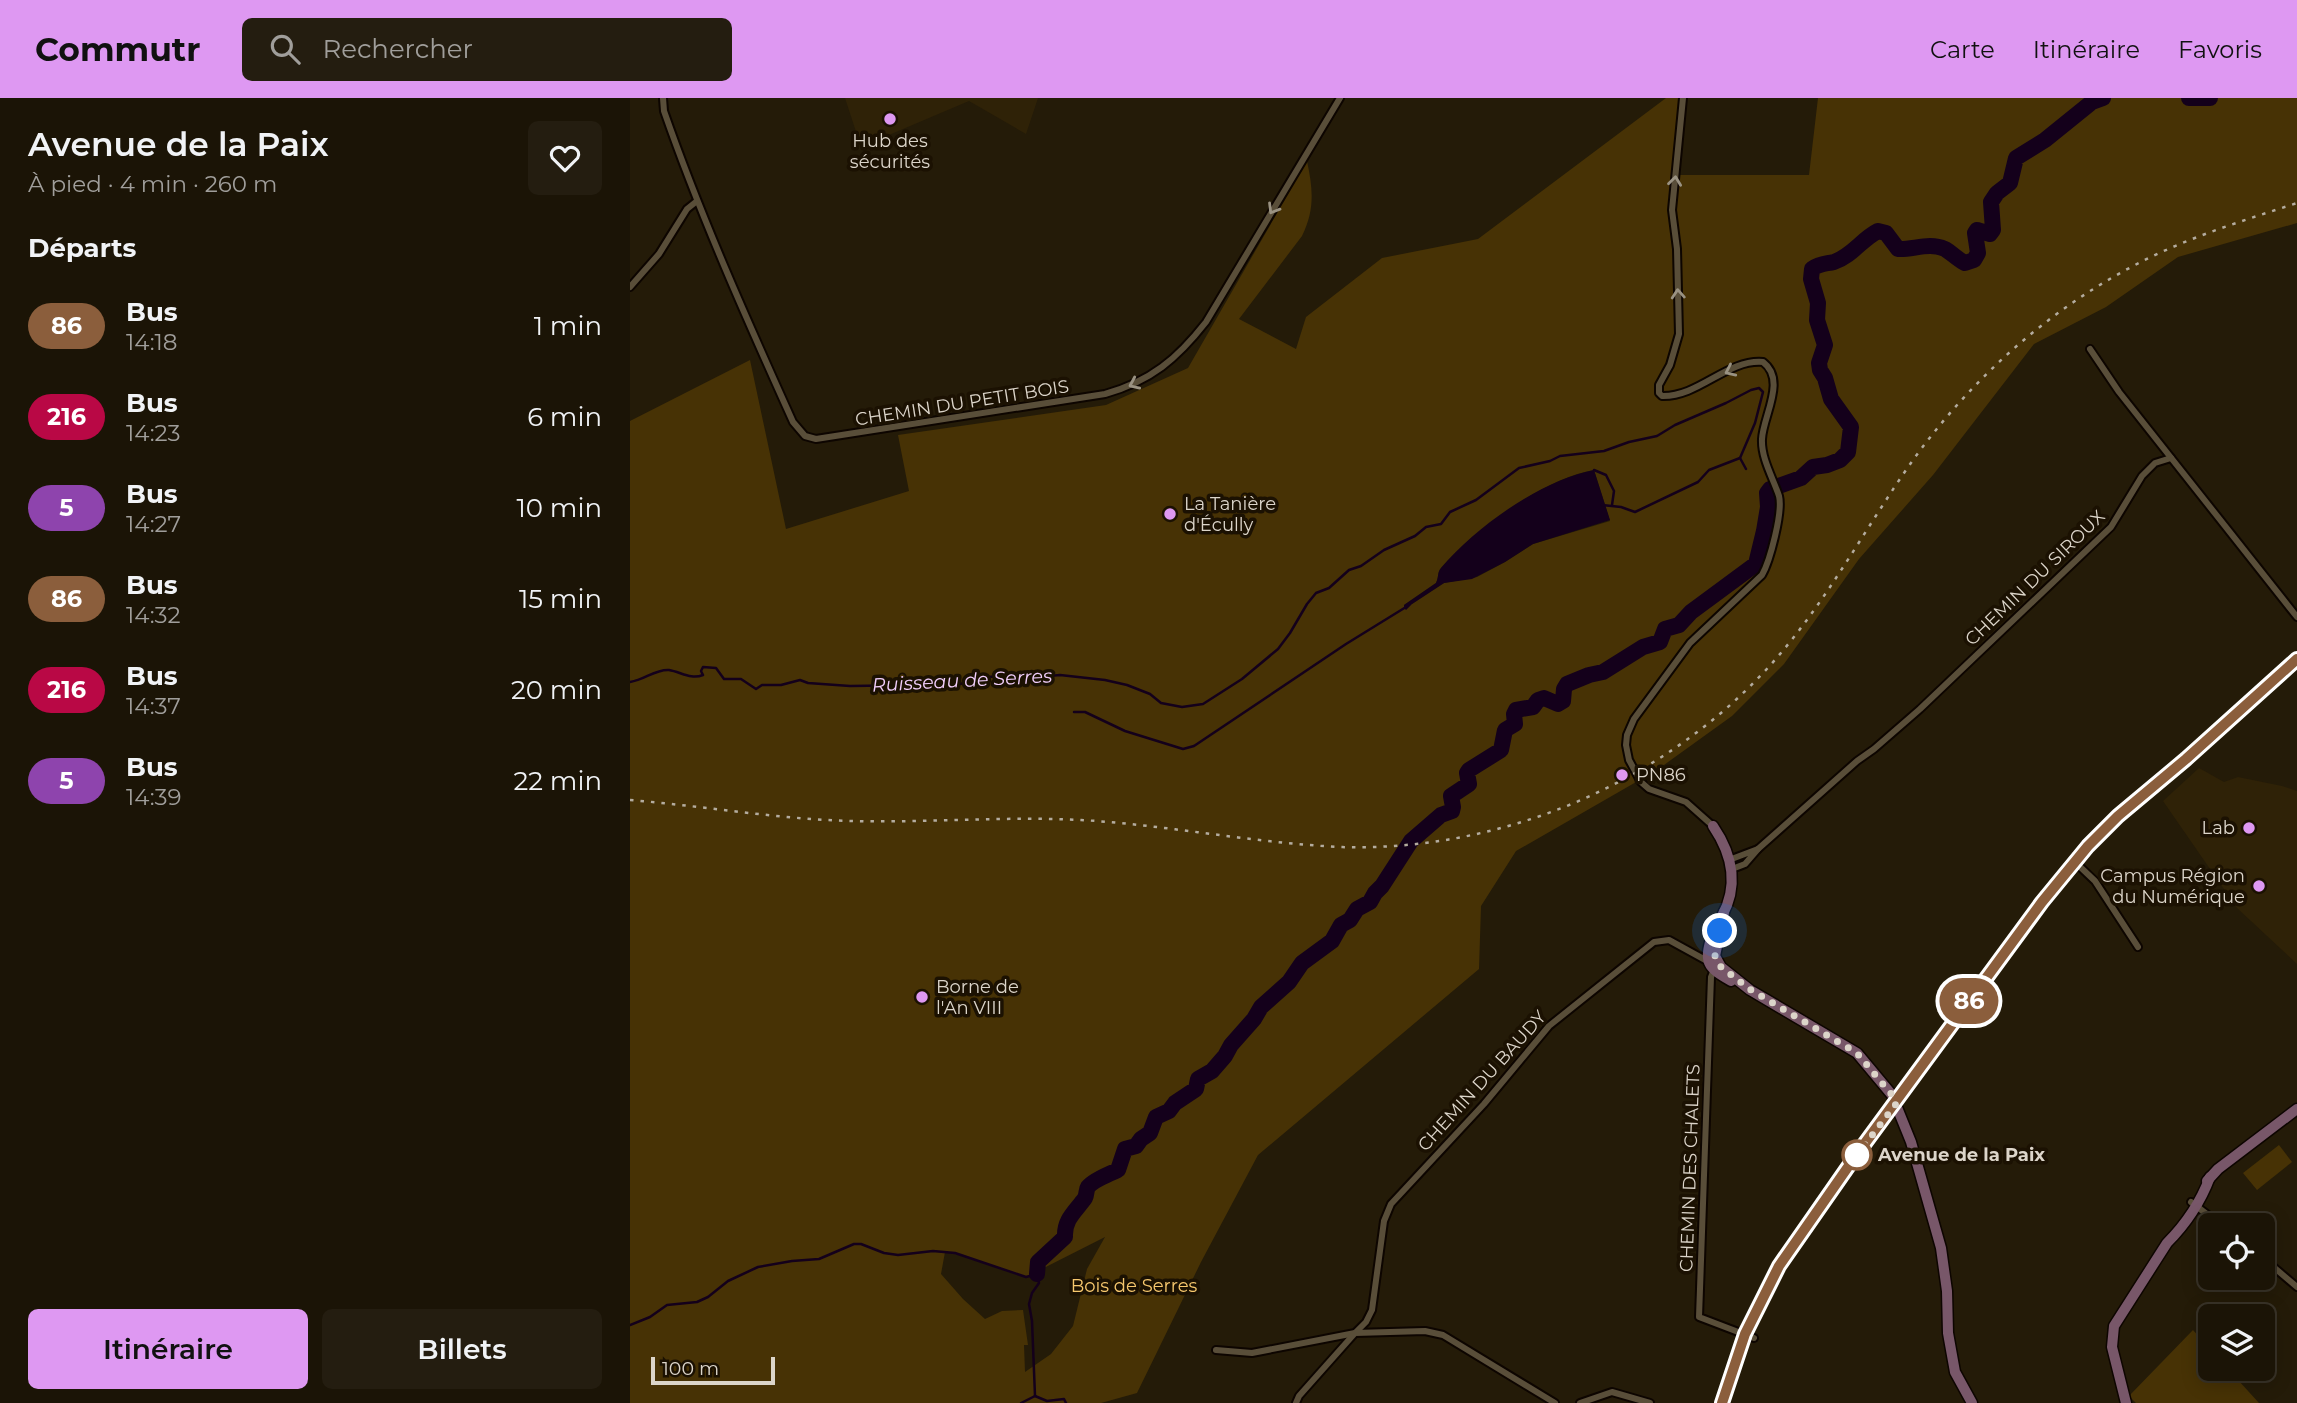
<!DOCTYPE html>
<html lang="fr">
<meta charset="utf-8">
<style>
:root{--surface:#1b1406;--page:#241d10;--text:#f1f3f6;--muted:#a09e9b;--line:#393328;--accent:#de98f2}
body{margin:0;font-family:Montserrat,sans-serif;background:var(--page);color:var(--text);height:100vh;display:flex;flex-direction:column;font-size:26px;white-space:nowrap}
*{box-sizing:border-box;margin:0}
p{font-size:23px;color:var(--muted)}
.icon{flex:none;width:38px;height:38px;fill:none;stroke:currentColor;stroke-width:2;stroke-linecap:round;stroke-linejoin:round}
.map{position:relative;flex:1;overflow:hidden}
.sheet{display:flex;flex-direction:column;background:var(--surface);width:630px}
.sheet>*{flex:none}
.badge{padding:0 14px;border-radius:23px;font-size:24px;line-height:46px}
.tools{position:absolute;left:1568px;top:1115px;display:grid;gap:14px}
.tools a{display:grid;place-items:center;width:77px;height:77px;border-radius:10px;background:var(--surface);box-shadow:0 4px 18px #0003,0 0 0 2px var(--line);font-size:35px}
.scale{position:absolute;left:21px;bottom:18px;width:124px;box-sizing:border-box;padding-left:7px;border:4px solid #dcd5ca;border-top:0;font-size:19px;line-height:24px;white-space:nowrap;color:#dcd5ca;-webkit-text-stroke:5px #1b1102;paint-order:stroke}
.you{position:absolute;width:35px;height:35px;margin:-18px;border:5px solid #fff;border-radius:50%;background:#1a73e8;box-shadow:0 0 0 10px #1a73e833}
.map>.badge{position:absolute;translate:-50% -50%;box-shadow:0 0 0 4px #fff}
h2{padding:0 28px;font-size:26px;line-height:63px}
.round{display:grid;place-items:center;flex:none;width:74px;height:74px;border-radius:10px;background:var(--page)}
.summary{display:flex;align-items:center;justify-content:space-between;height:119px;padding:0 28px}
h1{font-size:33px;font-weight:600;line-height:52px}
.button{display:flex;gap:14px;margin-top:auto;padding:14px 28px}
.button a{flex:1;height:80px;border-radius:10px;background:var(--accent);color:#111;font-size:28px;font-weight:600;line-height:80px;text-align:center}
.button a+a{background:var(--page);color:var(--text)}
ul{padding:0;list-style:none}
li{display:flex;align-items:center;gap:21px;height:91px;padding:0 28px}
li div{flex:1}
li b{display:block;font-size:26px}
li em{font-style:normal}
li .badge{min-width:77px;font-weight:700;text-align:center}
header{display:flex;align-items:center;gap:42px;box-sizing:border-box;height:98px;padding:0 35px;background:var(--accent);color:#111}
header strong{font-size:33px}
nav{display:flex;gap:38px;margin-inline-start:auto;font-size:24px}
.search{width:490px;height:63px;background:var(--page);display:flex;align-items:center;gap:18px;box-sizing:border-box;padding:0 24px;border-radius:10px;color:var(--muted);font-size:26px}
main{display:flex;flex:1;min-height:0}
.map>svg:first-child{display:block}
.built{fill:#2f2207}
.green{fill:#473205;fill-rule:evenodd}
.water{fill:#14001b}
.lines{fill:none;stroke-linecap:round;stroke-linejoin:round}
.stream{stroke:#14001b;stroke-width:2.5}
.river{stroke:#14001b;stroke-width:16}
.street-casing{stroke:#0d0500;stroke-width:10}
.secondary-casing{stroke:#0d0500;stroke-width:13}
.primary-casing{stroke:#0d0500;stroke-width:14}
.street{stroke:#594e39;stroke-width:6}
.secondary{stroke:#785769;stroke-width:10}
.primary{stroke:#98619a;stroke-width:10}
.rail{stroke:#b4ac9f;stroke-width:2.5;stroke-dasharray:3.5 7;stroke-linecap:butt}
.oneway{stroke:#9a9282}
.line-casing{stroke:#fff;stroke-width:16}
.line{stroke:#8b5e3c;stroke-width:10}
.walk{stroke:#dcd5ca;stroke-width:7;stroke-dasharray:0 12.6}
.poi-dot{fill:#de98f2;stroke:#1b1102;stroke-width:2.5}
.stop-dot{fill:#fff;stroke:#8b5e3c;stroke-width:3.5}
.labels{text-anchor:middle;stroke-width:7;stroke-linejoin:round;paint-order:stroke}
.poi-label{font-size:18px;fill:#dcd5ca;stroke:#1b1102;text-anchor:start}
.street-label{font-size:18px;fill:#dcd5ca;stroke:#1b1102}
.stop-label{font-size:18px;font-weight:bold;fill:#dcd5ca;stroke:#1b1102;text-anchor:start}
.park-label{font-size:18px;fill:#f7c86e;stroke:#1b1102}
.water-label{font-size:19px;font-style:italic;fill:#f2cffd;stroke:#1b1102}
</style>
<header>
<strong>Commutr</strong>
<div class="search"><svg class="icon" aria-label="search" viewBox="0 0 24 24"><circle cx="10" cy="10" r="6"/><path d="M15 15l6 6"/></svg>Rechercher</div>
<nav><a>Carte</a><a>Itinéraire</a><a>Favoris</a></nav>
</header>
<main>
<section class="sheet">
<div class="summary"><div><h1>Avenue de la Paix</h1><p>À pied · 4 min · 260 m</p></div><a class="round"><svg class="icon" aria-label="heart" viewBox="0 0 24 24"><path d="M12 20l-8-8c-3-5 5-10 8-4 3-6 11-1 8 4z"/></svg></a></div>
<h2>Départs</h2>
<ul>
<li><span class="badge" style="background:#8b5e3c;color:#fff">86</span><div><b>Bus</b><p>14:18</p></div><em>1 min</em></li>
<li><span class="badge" style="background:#b90845;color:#fff">216</span><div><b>Bus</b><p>14:23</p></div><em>6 min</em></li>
<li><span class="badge" style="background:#8e44ad;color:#fff">5</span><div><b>Bus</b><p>14:27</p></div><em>10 min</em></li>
<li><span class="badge" style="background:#8b5e3c;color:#fff">86</span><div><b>Bus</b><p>14:32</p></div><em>15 min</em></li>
<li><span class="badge" style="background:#b90845;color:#fff">216</span><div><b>Bus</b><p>14:37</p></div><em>20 min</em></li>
<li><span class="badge" style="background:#8e44ad;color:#fff">5</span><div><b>Bus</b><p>14:39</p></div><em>22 min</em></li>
</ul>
<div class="button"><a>Itinéraire</a><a>Billets</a></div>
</section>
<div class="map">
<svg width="1667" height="1305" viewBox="0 0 1667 1305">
<rect width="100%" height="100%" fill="#241b08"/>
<g class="built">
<polygon points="215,0 408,0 396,36 339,3 233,48 230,46"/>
<polygon points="1569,670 1594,684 1608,679 1652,688 1667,693 1667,866 1607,810 1533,703"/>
</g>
<g class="green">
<path d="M 1036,0 L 1051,0 L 1050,77 L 1179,77 L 1188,0 L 1667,0 L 1667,125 L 1548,159 L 1476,209 L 1404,246 L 1303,377 L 1229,461 L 1154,566 L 1102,618 L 1027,672 L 886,753 L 851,808 L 849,871 L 628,1057 L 571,1164 L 507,1295 L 471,1305 L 0,1305 L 0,323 L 120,262 L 156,431 L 279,393 L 268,337 L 476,307 L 558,270 L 677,63 C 683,91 685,112 672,138 L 609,221 L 666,251 L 676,219 L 752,160 L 848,141 ZM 964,372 L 980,423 L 903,446 L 875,464 L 847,479 L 814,485 L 782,506 L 774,507 L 806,485 C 809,479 807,475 811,470 C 844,433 914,380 964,372 ZM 475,1139 L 457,1171 L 443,1228 L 421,1256 L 395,1274 L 394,1247 L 398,1247 L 393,1212 L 372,1213 L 355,1221 L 333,1201 L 311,1176 L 315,1154 L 334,1158 L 396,1179 Z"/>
<polygon points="1649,1047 1662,1064 1627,1092 1613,1075"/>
<polygon points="1563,1232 1580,1251 1580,1270 1598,1271 1629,1305 1506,1305 1499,1298"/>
</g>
<path class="water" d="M 964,372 L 980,422 L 903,446 L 875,464 L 842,481 L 814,485 L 782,506 L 776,512 L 774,510 L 774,507 L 806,485 C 809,479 807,475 811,470 C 846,429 909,383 964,372 Z"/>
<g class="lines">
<g class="stream">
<polyline points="964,372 976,377 984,393 982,407"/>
<polyline points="972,407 991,409 1005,414 1068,384 1079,372 1110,360"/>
<path d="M 0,584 C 15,582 25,571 39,572 C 51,574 61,582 73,577 L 71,573 L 73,569 L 86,570 L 94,581 L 111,581 L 126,591 L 132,587 L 151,587 L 170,582 L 178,585 L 220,588 L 291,587 L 316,583 L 330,586 L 338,584 L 342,580 L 373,578 L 385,581 L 430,577 L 475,582 L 497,587 L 520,596 L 531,605 L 552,609 L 573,606 L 612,581 L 648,551 L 660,535 L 677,506 L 686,495 L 699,490 L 719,472 L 731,468 L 754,452 L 785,438 L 796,429 L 811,426 L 820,414 L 846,402 L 889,370 L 920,363 L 930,358 L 974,353 L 999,344 L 1027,338 L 1045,327 L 1096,305 L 1121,292 L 1129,290 L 1133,294 L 1125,325 L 1110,360 L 1116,371"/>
<polyline points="444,614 455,614 495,633 553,651 564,648 716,546 776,509"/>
<polyline points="0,1227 20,1219 37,1207 67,1204 78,1199 98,1183 128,1169 162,1163 189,1161 224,1146 231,1146 254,1155 268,1157 303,1153 325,1155 396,1179 407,1176 409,1185 402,1195 399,1206 402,1223 405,1298"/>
<polyline points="405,1298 417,1303 434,1301 436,1305"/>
<polyline points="391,1305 405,1298"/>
</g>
<g class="river">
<polyline points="1559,0 1580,0"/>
<path d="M 407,1176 L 408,1164 L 435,1139 C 434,1121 446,1113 455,1100 C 457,1096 456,1092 458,1089 C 463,1082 481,1075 488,1072 L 495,1051 L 506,1048 L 511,1041 L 520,1035 L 526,1019 L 539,1013 L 545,1005 L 566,991 L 568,981 L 582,973 L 595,958 L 601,947 L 624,921 L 631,909 L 659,884 L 672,865 L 702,843 L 711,827 L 720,822 L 727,811 L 740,804 L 745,795 L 752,788 L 781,743 L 811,717 L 822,713 L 823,709 L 821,698 L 839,686 L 837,675 L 839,672 L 871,652 L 875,632 L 885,626 L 884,616 L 886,612 L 903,609 L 908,602 L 914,600 L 928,606 L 933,603 L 934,591 L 937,586 L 959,577 L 973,574 L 1013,549 L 1030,544 L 1035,531 L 1049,527 L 1061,514 L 1126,466 L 1134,433 L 1138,409 L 1137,395 L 1140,391 L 1171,380 L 1183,369 L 1197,367 L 1210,362 L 1218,354 L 1221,329 L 1201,301 L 1195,280 L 1190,272 L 1189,265 L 1195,247 L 1187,222 L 1188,205 L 1181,181 L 1182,171 C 1190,165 1196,166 1204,164 C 1222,158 1232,141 1248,133 L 1256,135 L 1268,151 C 1283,152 1299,144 1315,151 C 1322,155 1327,161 1335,165 L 1344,162 L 1348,155 L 1345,135 L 1347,132 L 1360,136 L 1363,132 L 1361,104 L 1367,95 L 1380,85 L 1386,60 L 1415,42 L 1462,4 L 1473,0"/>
</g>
<g class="street-casing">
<g id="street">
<path d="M 33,0 L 34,13 C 71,119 117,222 163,324 L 175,338 L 186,341 L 475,296 C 521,283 547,261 576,224 L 710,0"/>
<path d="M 1053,0 L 1042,112 L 1047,151 L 1049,236 L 1040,267 L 1029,287 L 1029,295 L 1032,298 C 1069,299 1097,261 1133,264 C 1157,282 1133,318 1132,341 C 1131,360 1143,380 1149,398 C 1153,414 1140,463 1132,477 L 1060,545 L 1004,621 L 997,637 L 996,647 L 999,662 L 1011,684 L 1019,691 L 1056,704 L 1083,728"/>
<polyline points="0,189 29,156 57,111 67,103"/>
<polyline points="1460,251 1489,294 1667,519"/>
<polyline points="1128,751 1227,663 1244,651 1290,611 1481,429 1512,378 1525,365 1541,360"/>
<polyline points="1099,762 1128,751 1115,766 1102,771"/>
<polyline points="1445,764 1465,783 1508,849"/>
<polyline points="1085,869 1081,879 1069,1219 1124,1240"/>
<polyline points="1561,1104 1591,1127"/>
<polyline points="1633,1160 1667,1189"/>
<polyline points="586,1252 622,1255 725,1235 736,1224 742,1212 754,1123 761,1106 854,1006 919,928 1024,844 1039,842 1079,864"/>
<polyline points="666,1305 669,1298 725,1235 795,1233 813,1237 925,1305"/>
<polyline points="950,1305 982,1294 1020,1305"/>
</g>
</g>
<g class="secondary-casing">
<g id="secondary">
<path d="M 1083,728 C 1102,756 1109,787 1092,818"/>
<polyline points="1094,814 1085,858 1091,869 1120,892 1227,955 1262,997 1281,1044 1311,1150 1317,1193 1318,1235 1325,1274 1342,1305"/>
<path d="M 1082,837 C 1074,864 1076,869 1101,883"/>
<polyline points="1577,1083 1588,1071 1667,1011"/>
<path d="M 1496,1305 L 1482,1249 L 1484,1228 L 1537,1145 C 1555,1127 1571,1103 1580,1079"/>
</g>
</g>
<g class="primary-casing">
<polyline id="primary" points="1092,1305 1115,1236 1149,1168 1227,1056 1412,804 1458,748 1487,718 1556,661 1667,561"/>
</g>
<use href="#street" class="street"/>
<use href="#secondary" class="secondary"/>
<use href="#primary" class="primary"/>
<path class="rail" d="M 0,702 C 74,708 147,721 220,723 C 297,725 374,718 451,722 C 538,727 623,745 710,749 C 867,754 1026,689 1134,574 C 1193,511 1233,433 1283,362 C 1345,276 1427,204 1523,158 C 1569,136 1618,121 1667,105"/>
</g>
<defs><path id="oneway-chevron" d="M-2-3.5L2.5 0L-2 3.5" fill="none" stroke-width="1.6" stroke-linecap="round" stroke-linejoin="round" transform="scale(1.75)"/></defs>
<g class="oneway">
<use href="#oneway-chevron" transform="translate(1045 83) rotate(-83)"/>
<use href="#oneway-chevron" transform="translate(643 111) rotate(121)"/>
<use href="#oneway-chevron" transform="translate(1048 196) rotate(-94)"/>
<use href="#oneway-chevron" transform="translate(1100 273) rotate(155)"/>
<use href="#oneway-chevron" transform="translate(504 286) rotate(156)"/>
</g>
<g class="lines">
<g class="line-casing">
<polyline id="line" points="1092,1305 1115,1236 1149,1168 1227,1056 1412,804 1458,748 1488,718 1556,661 1667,561"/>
</g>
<use href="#line" class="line"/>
<polyline class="walk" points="1090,833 1085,858 1091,869 1121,892 1227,955 1262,997 1266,1006 1227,1057"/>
</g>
<g class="poi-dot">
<circle cx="260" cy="21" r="7"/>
<circle cx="540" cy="416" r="7"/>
<circle cx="992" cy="677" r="7"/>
<circle cx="1619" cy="730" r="7"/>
<circle cx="1629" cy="788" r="7"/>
<circle cx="292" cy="899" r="7"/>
</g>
<circle class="stop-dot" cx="1227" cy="1057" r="14"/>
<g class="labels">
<g class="poi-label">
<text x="260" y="49" text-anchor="middle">Hub des<tspan x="260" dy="21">sécurités</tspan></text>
<text x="554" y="412">La Tanière<tspan x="554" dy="21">d'Écully</tspan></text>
<text x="1006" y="683">PN86</text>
<text x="1605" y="736" text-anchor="end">Lab</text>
<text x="1615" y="784" text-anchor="end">Campus Région<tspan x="1615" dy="21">du Numérique</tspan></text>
<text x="306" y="895">Borne de<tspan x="306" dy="21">l'An VIII</tspan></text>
</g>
<g class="street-label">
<text transform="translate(332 305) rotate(-9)" y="6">CHEMIN DU PETIT BOIS</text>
<text transform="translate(1405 480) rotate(-44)" y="6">CHEMIN DU SIROUX</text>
<text transform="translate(852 983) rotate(-48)" y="6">CHEMIN DU BAUDY</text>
<text transform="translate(1060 1070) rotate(-88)" y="6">CHEMIN DES CHALETS</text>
</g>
<g class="stop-label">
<text x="1248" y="1063">Avenue de la Paix</text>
</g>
<g class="park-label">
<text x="504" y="1194">Bois de Serres</text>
</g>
<g class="water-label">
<text transform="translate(332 582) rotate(-3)" y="7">Ruisseau de Serres</text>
</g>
</g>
</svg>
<div class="tools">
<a><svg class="icon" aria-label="locate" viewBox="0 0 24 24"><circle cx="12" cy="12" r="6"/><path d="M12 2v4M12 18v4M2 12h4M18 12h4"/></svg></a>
<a><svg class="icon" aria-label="layers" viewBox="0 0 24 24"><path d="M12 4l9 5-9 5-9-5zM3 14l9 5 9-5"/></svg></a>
</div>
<div class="scale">100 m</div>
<div class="you" style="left:1090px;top:833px"></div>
<b class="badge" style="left:1339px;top:903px;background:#8b5e3c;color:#fff">86</b>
</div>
</main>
